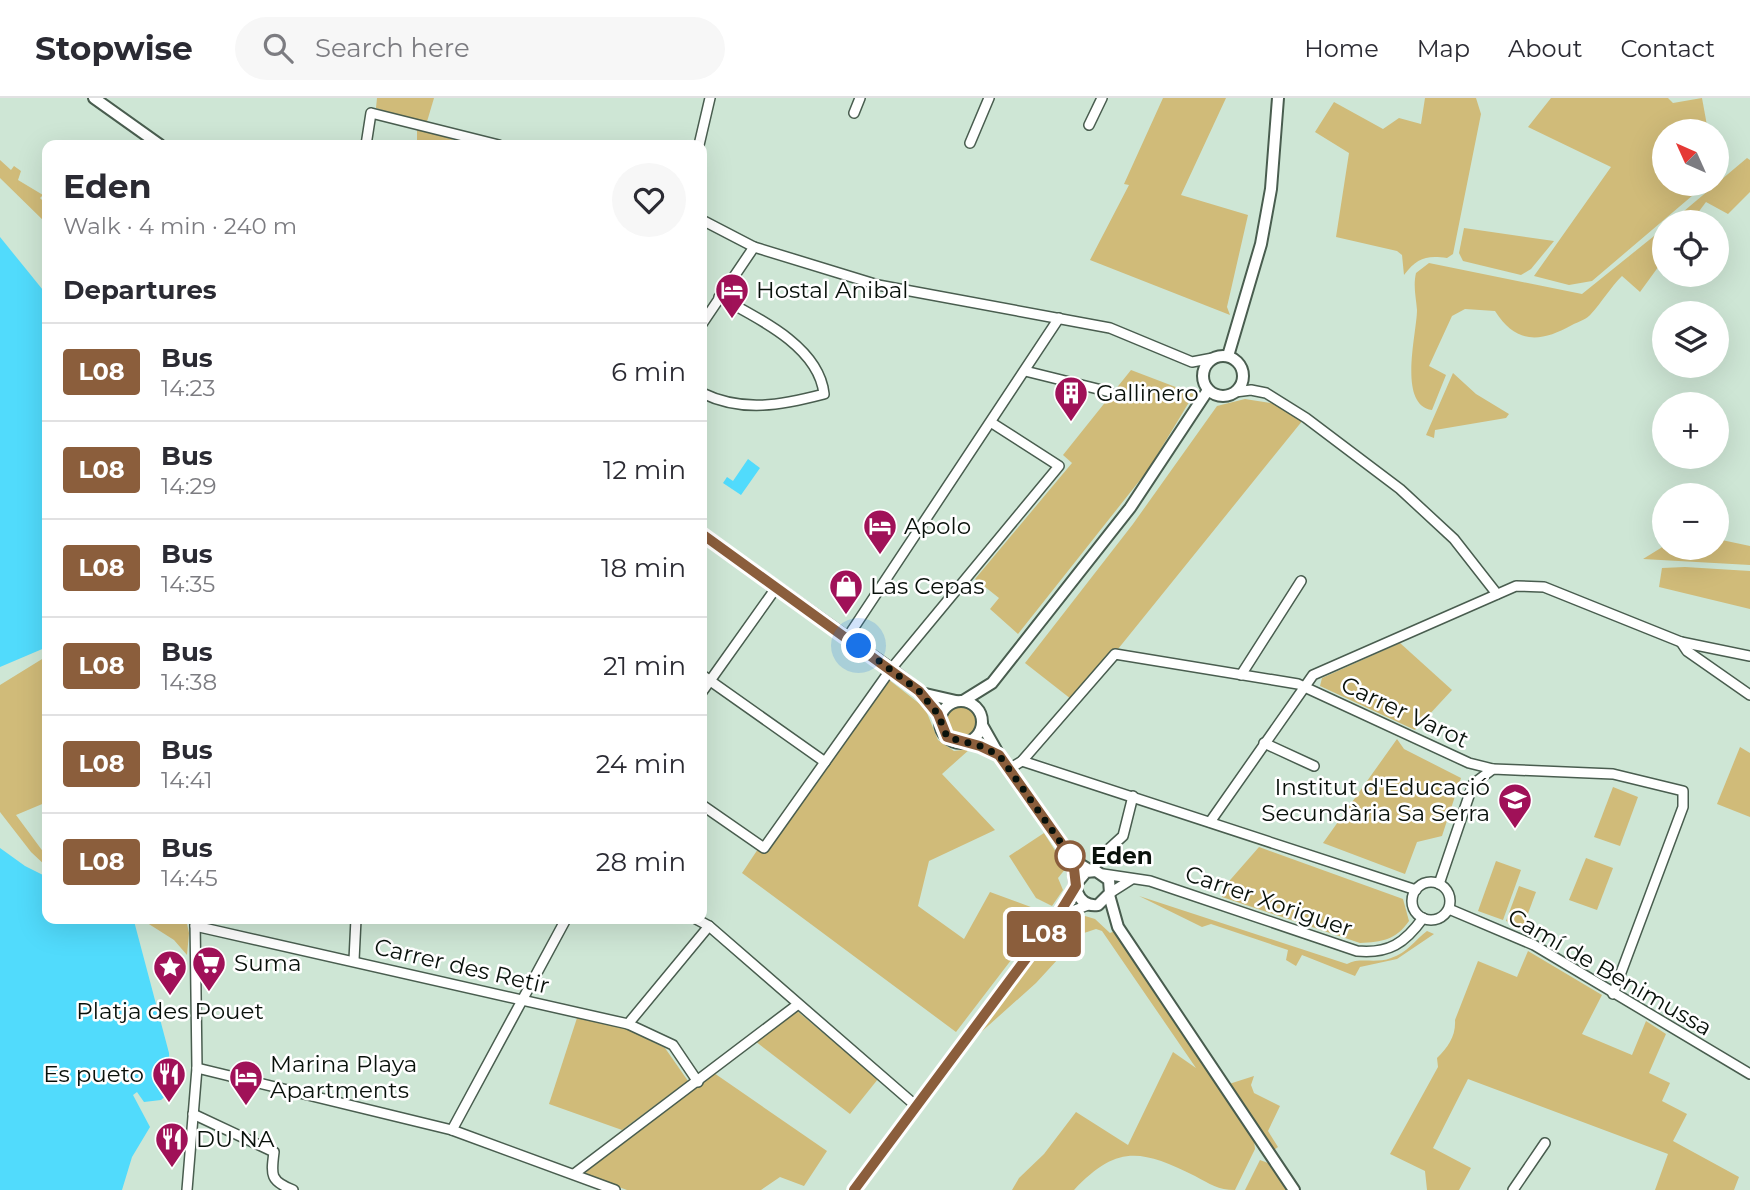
<!DOCTYPE html>
<meta charset="utf-8">
<style>
:root{--surface:#fff;--page:#f7f7f7;--text:#2b2b33;--muted:#7c7c81;--line:#e1e1e2}
body{margin:0;font-family:Montserrat,sans-serif;background:var(--page);color:var(--text);height:100vh;display:flex;flex-direction:column;font-size:26px;white-space:nowrap}
*{box-sizing:border-box;margin:0}
p{font-size:23px;color:var(--muted)}
.icon{flex:none;width:38px;height:38px;fill:none;stroke:currentColor;stroke-width:2;stroke-linecap:round;stroke-linejoin:round}
.map{position:relative;flex:1;overflow:hidden}
.drawer{position:absolute;left:42px;top:42px;width:665px;height:784px;display:flex;flex-direction:column;background:var(--surface);border-radius:14px;box-shadow:0 7px 28px #0002}
.drawer>*{flex:none}
.badge{padding:0 14px;border-radius:5px;font-size:24px;line-height:46px}
.needle{width:46px;rotate:315deg}
.tools{position:absolute;left:1652px;top:21px;display:grid;gap:14px}
.tools a{display:grid;place-items:center;width:77px;height:77px;border-radius:50%;background:var(--surface);box-shadow:0 7px 28px #0002;font-size:35px}
.you{position:absolute;width:35px;height:35px;margin:-18px;border:5px solid #fff;border-radius:50%;background:#1a73e8;box-shadow:0 0 0 10px #1a73e833}
.map>.badge{position:absolute;translate:-50% -50%;box-shadow:0 0 0 4px #fff}
h2{padding:0 21px;font-size:26px;line-height:63px}
.round{display:grid;place-items:center;flex:none;width:74px;height:74px;border-radius:37px;background:var(--page)}
.summary{display:flex;align-items:center;justify-content:space-between;height:119px;padding:0 21px}
h1{font-size:33px;font-weight:700;line-height:52px}
ul{padding:0;list-style:none}
li{display:flex;align-items:center;gap:21px;height:98px;padding:0 21px;border-top:2px solid var(--line)}
li div{flex:1}
li b{display:block;font-size:26px}
li em{font-style:normal}
li .badge{min-width:77px;font-weight:700;text-align:center}
header{display:flex;align-items:center;gap:42px;box-sizing:border-box;height:98px;padding:0 35px;background:var(--surface);border-bottom:2px solid var(--line)}
header strong{font-size:33px}
nav{display:flex;gap:38px;margin-inline-start:auto;font-size:24px}
.search{width:490px;height:63px;background:var(--page);display:flex;align-items:center;gap:18px;box-sizing:border-box;padding:0 24px;border-radius:38px;color:var(--muted);font-size:26px}
.map>svg:first-child{display:block}
.green{fill:#d0bb79}
.water{fill:#51dbfc}
.lines{fill:none;stroke-linecap:round;stroke-linejoin:round}
.minor-casing{stroke:#495d4f;stroke-width:12}
.major-casing{stroke:#495d4f;stroke-width:14}
.minor{stroke:#fff;stroke-width:9}
.major{stroke:#fff;stroke-width:10}
.line-casing{stroke:#fff;stroke-width:16}
.line{stroke:#8b5e3c;stroke-width:10}
.walk{stroke:#09110b;stroke-width:7;stroke-dasharray:0 12.6}
.stop-dot{fill:#fff;stroke:#8b5e3c;stroke-width:3.5}
.labels{text-anchor:middle;stroke-width:5;stroke-linejoin:round;paint-order:stroke}
.poi-label{font-size:23px;fill:#09110b;stroke:#fff;text-anchor:start}
.street-label{font-size:23px;fill:#09110b;stroke:#fff}
.stop-label{font-size:23px;font-weight:bold;fill:#09110b;stroke:#fff;text-anchor:start}
</style>
<header>
<strong>Stopwise</strong>
<div class="search"><svg class="icon" aria-label="search" viewBox="0 0 24 24"><circle cx="10" cy="10" r="6"/><path d="M15 15l6 6"/></svg>Search here</div>
<nav><a>Home</a><a>Map</a><a>About</a><a>Contact</a></nav>
</header>
<div class="map">
<svg width="1750" height="1092" viewBox="0 0 1750 1092">
<rect width="100%" height="100%" fill="#cee6d5"/>
<g class="green">
<polygon points="377,0 434,0 426,27 376,10"/>
<polygon points="1163,0 1226,0 1181,97 1248,117 1227,209 1230,217 1090,162 1129,87 1124,86"/>
<path d="M 1425,0 L 1476,0 L 1481,16 L 1453,156 L 1447,160 C 1426,157 1417,160 1404,177 L 1402,157 L 1397,153 L 1336,139 L 1349,55 L 1315,34 L 1334,4 L 1383,31 L 1399,20 L 1421,26 Z"/>
<polygon points="1551,0 1668,0 1673,5 1702,0 1708,33 1664,33 1664,86 1706,86 1592,183 1569,187 1534,178 1611,69 1528,29"/>
<polygon points="417,29 454,42 453,47 380,47 380,43 417,46"/>
<polygon points="1747,60 1750,62 1750,94 1728,116 1706,104 1691,124 1671,124"/>
<polygon points="0,62 11,72 14,68 21,73 18,82 43,97 40,100 47,107 47,126 0,80"/>
<polygon points="1464,130 1554,143 1531,171 1521,177 1463,163 1459,155"/>
<path d="M 1664,130 L 1664,161 L 1640,194 L 1622,178 C 1610,190 1602,204 1591,216 C 1587,221 1578,224 1572,227 C 1540,245 1516,246 1495,213 L 1465,211 L 1452,218 L 1429,268 L 1446,277 L 1432,312 C 1397,307 1417,235 1417,212 C 1416,199 1413,188 1416,175 L 1429,165 L 1582,196 Z"/>
<polygon points="1131,272 1194,296 1148,372 1018,536 990,511 999,500 975,481 1072,365 1063,357"/>
<polygon points="1453,275 1476,296 1509,316 1506,320 1435,332 1434,340 1426,337"/>
<polygon points="1245,301 1276,306 1303,322 1118,551 1112,551 1071,601 1025,565 1133,426 1217,308"/>
<polygon points="1717,441 1750,448 1750,467 1643,461 1664,448 1717,450"/>
<polygon points="1685,469 1750,473 1750,511 1659,489 1662,470"/>
<polygon points="1400,545 1452,592 1415,632 1320,588 1322,580"/>
<polygon points="47,558 47,704 16,717 47,759 47,769 31,754 0,714 0,587"/>
<polygon points="888,581 925,610 938,642 954,653 970,651 942,676 995,732 929,763 918,808 964,841 990,794 1047,815 956,934 742,775 758,751 765,755"/>
<circle cx="962" cy="624" r="17"/>
<polygon points="1397,641 1404,651 1461,680 1442,738 1417,744 1405,776 1323,745"/>
<polygon points="1740,649 1750,655 1750,719 1717,706"/>
<polygon points="1613,689 1638,699 1620,748 1594,739"/>
<polygon points="1044,735 1066,770 1058,780 1063,792 1052,808 1036,800 1009,758"/>
<path d="M 1259,749 L 1403,801 L 1409,823 C 1396,842 1382,844 1360,845 L 1222,799 L 1224,789 Z"/>
<polygon points="1586,760 1613,770 1597,812 1569,802"/>
<polygon points="1496,763 1521,772 1503,822 1478,813"/>
<polygon points="1519,788 1536,794 1523,829 1506,823"/>
<path d="M 1139,798 L 1347,866 C 1359,859 1376,866 1391,860 C 1407,855 1415,842 1427,833 L 1434,836 L 1397,861 L 1360,869 L 1355,878 L 1302,857 L 1296,868 L 1286,862 L 1288,852 L 1211,826 L 1202,829 Z"/>
<path d="M 1085,818 L 1095,821 L 1110,835 L 1115,833 L 1254,1042 L 1255,1051 L 1235,1092 C 1218,1092 1210,1086 1195,1078 C 1140,1051 1117,1047 1074,1092 L 1012,1092 L 1019,1080 L 1044,1056 L 1076,1014 L 1128,1047 L 1173,954 L 1196,970 L 1102,833 L 1096,831 L 1081,836 L 1036,885 L 970,944 L 1061,825 Z"/>
<polygon points="141,821 162,821 169,825 186,821 189,835 187,857 174,842"/>
<path d="M 1528,853 L 1602,897 L 1582,936 L 1632,957 L 1646,923 L 1666,936 L 1649,975 L 1670,985 L 1662,1003 L 1687,1016 L 1673,1043 L 1739,1079 L 1734,1092 L 1655,1092 L 1668,1056 L 1468,981 L 1433,1050 L 1471,1070 L 1459,1092 L 1427,1092 L 1425,1073 L 1390,1056 L 1438,969 L 1437,960 C 1448,949 1456,938 1455,922 L 1478,863 L 1517,879 Z"/>
<polygon points="796,912 878,981 850,1016 755,943"/>
<polygon points="577,920 627,931 665,950 688,983 622,1032 549,1006"/>
<polygon points="714,975 827,1053 804,1088 780,1079 761,1092 627,1092 587,1077 585,1072"/>
<polygon points="1254,978 1251,987 1254,995 1280,1008 1268,1033 1278,1049 1274,1052 1229,986"/>
<polygon points="1260,1062 1268,1065 1287,1092 1245,1092"/>
</g>
<g class="water">
<polygon points="0,139 47,197 47,549 0,569"/>
<polygon points="748,361 760,370 741,397 723,385 727,379 733,383"/>
<polygon points="0,750 25,768 47,779 47,821 134,823 169,955 171,993 161,1002 144,1004 137,994 133,997 150,1029 132,1059 122,1092 0,1092"/>
</g>
<g class="lines">
<g class="minor-casing">
<g id="minor">
<polyline points="854,15 860,0"/>
<polyline points="1089,27 1102,0"/>
<polyline points="970,45 989,0"/>
<polyline points="366,47 371,15 499,47"/>
<polyline points="699,47 710,0"/>
<polyline points="702,122 754,149 878,187 1110,230 1192,264 1213,260"/>
<polyline points="702,226 754,149"/>
<polyline points="1025,273 1110,294"/>
<polyline points="1235,294 1251,292 1266,295 1306,320 1400,391 1454,441 1497,496"/>
<path d="M 702,295 C 743,315 782,307 824,296 C 819,248 756,219 719,199"/>
<polyline points="847,540 1059,220"/>
<polyline points="1681,544 1687,553 1750,597"/>
<polyline points="702,577 825,664"/>
<polyline points="1241,577 1301,483"/>
<polyline points="702,594 776,490"/>
<polyline points="1264,645 1314,668"/>
<polyline points="1022,663 1416,792"/>
<polyline points="1009,671 1022,663 1115,556 1298,586 1469,665 1493,671"/>
<polyline points="702,707 764,750 891,571 1059,368 992,325"/>
<polyline points="1210,724 1313,577 1516,488 1544,489 1681,544 1750,558"/>
<polyline points="1092,773 1101,758 1123,738 1133,698"/>
<path d="M 1103,776 L 1150,783 L 1357,853 C 1389,856 1405,845 1423,820"/>
<circle cx="1431" cy="803" r="19"/>
<polyline points="1439,786 1473,686 1493,671 1613,676 1683,693 1683,709 1613,896"/>
<polyline points="1110,795 1132,781"/>
<polyline points="1449,811 1534,847 1750,976"/>
<polyline points="1057,819 1088,807"/>
<polyline points="696,821 709,828 915,1007"/>
<polyline points="195,828 628,926 673,947 698,984"/>
<polyline points="354,862 356,821"/>
<polyline points="628,926 709,828"/>
<polyline points="197,970 452,1032 615,1092"/>
<path d="M 193,1016 L 274,1054 C 271,1077 270,1083 293,1092"/>
<polyline points="452,1032 566,821"/>
<polyline points="574,1076 797,907"/>
<polyline points="187,1092 197,970 195,821"/>
<polyline points="854,1092 1057,819 1076,788"/>
<polyline points="1513,1092 1545,1045"/>
</g>
</g>
<g class="major-casing">
<g id="major">
<polyline points="94,0 160,47"/>
<circle cx="1223" cy="278" r="20"/>
<polyline points="1228,258 1261,146 1271,91 1278,0"/>
<polyline points="702,436 891,571 919,593 941,621"/>
<polyline points="921,595 956,603"/>
<polyline points="963,603 992,585 1130,410 1208,292"/>
<circle cx="961" cy="624" r="21"/>
<polyline points="982,627 999,657 1073,762 1091,773"/>
<path d="M 1073,762 C 1074,780 1073,810 1098,807 L 1110,795 L 1109,782 L 1096,773 L 1086,774 L 1076,786"/>
<polyline points="1109,797 1118,829 1294,1092"/>
</g>
</g>
<use href="#minor" class="minor"/>
<use href="#major" class="major"/>
</g>
<g class="lines">
<g class="line-casing">
<polyline id="line" points="702,436 919,593 938,616 947,639 980,648 999,657 1073,762 1076,788 1057,819 854,1092"/>
</g>
<use href="#line" class="line"/>
<polyline class="walk" points="859,548 919,593 938,616 947,639 980,648 999,657 1073,762 1070,758"/>
</g>
<defs>
<g id="hotel-pin" transform="scale(1.75)"><path d="M0 17L-7.5 6A9.5 9.5 0 1 1 7.5 6Z" fill="#a01158" stroke="#fff"/><path d="M-6-4.5h1.5V1H6V5H4.5V3h-9V5H-6ZM-4 0a1.8 1.8 0 1 1 3.6 0ZM.5 0V-2.5h3Q6-2.5 6 0Z" fill="#fff"/></g>
<g id="building-pin" transform="scale(1.75)"><path d="M0 17L-7.5 6A9.5 9.5 0 1 1 7.5 6Z" fill="#a01158" stroke="#fff"/><path d="M-4-6H4V6H1V3H-1V6H-4ZM-2.5-4.3h1.7v1.8h-1.7ZM.8-4.3h1.7v1.8H.8ZM-2.5-1h1.7V.8h-1.7ZM.8-1h1.7V.8H.8Z" fill="#fff"/></g>
<g id="shop-pin" transform="scale(1.75)"><path d="M0 17L-7.5 6A9.5 9.5 0 1 1 7.5 6Z" fill="#a01158" stroke="#fff"/><path d="M-5-2.5h2.3a2.7 3.5 0 0 1 5.4 0H5L5.5 6h-11ZM-1.5-2.5h3a1.5 2.3 0 0 0-3 0Z" fill="#fff"/></g>
<g id="university-pin" transform="scale(1.75)"><path d="M0 17L-7.5 6A9.5 9.5 0 1 1 7.5 6Z" fill="#a01158" stroke="#fff"/><path d="M0-5L7-2L0 1L-7-2ZM-4 1L0 2.5L4 1V4Q0 6-4 4Z" fill="#fff"/></g>
<g id="supermarket-pin" transform="scale(1.75)"><path d="M0 17L-7.5 6A9.5 9.5 0 1 1 7.5 6Z" fill="#a01158" stroke="#fff"/><path d="M-6-5.5h2.5l.6 2H6L4.5 2H-2.5L-4.4-4H-6ZM-1.5 3.2a1.3 1.3 0 1 0 .1 0ZM3 3.2a1.3 1.3 0 1 0 .1 0Z" fill="#fff"/></g>
<g id="sight-pin" transform="scale(1.75)"><path d="M0 17L-7.5 6A9.5 9.5 0 1 1 7.5 6Z" fill="#a01158" stroke="#fff"/><path d="M0-6L1.8-2.2L6-1.7L2.9 1.2L3.7 5.4L0 3.3L-3.7 5.4L-2.9 1.2L-6-1.7L-1.8-2.2Z" fill="#fff"/></g>
<g id="restaurant-pin" transform="scale(1.75)"><path d="M0 17L-7.5 6A9.5 9.5 0 1 1 7.5 6Z" fill="#a01158" stroke="#fff"/><path d="M-5-6h1v4h1v-4h1v4h1v-4h1v5L-1.5 .5V6h-2V.5L-5-1ZM5-6V6H3V1.5H1.5Q1.5-4 5-6Z" fill="#fff"/></g>
</defs>
<g fill-rule="evenodd">
<use href="#hotel-pin" x="732" y="192"/>
<use href="#building-pin" x="1071" y="295"/>
<use href="#hotel-pin" x="880" y="428"/>
<use href="#shop-pin" x="846" y="488"/>
<use href="#university-pin" x="1515" y="702"/>
<use href="#supermarket-pin" x="209" y="865"/>
<use href="#sight-pin" x="170" y="869"/>
<use href="#restaurant-pin" x="169" y="976"/>
<use href="#hotel-pin" x="246" y="979"/>
<use href="#restaurant-pin" x="172" y="1041"/>
</g>
<circle class="stop-dot" cx="1070" cy="758" r="14"/>
<g class="labels">
<g class="poi-label">
<text x="756" y="200">Hostal Anibal</text>
<text x="1096" y="303">Gallinero</text>
<text x="904" y="436">Apolo</text>
<text x="870" y="496">Las Cepas</text>
<text x="1490" y="697" text-anchor="end">Institut d'Educació<tspan x="1490" dy="26">Secundària Sa Serra</tspan></text>
<text x="234" y="873">Suma</text>
<text x="170" y="921" text-anchor="middle">Platja des Pouet</text>
<text x="270" y="974">Marina Playa<tspan x="270" dy="26">Apartments</tspan></text>
<text x="144" y="984" text-anchor="end">Es pueto</text>
<text x="196" y="1049">DU NA</text>
</g>
<g class="street-label">
<text transform="translate(1405 614) rotate(25)" y="8">Carrer Varot</text>
<text transform="translate(1269 803) rotate(19)" y="8">Carrer Xoriguer</text>
<text transform="translate(462 868) rotate(13)" y="8">Carrer des Retir</text>
<text transform="translate(1610 874) rotate(30)" y="8">Camí de Benimussa</text>
</g>
<g class="stop-label">
<text x="1091" y="766">Eden</text>
</g>
</g>
</svg>
<div class="tools">
<a><svg class="needle" viewBox="-14 -14 28 28"><path d="M0-13l5 13h-10z" fill="#e53935"/><path d="M0 13l5-13h-10z" fill="#7c7c81"/></svg></a>
<a><svg class="icon" aria-label="locate" viewBox="0 0 24 24"><circle cx="12" cy="12" r="6"/><path d="M12 2v4M12 18v4M2 12h4M18 12h4"/></svg></a>
<a><svg class="icon" aria-label="layers" viewBox="0 0 24 24"><path d="M12 4l9 5-9 5-9-5zM3 14l9 5 9-5"/></svg></a>
<a>+</a>
<a>−</a>
</div>
<div class="you" style="left:859px;top:548px"></div>
<b class="badge" style="left:1044px;top:836px;background:#8b5e3c;color:#fff">L08</b>
<section class="drawer">
<div class="summary"><div><h1>Eden</h1><p>Walk · 4 min · 240 m</p></div><a class="round"><svg class="icon" aria-label="heart" viewBox="0 0 24 24"><path d="M12 20l-8-8c-3-5 5-10 8-4 3-6 11-1 8 4z"/></svg></a></div>
<h2>Departures</h2>
<ul>
<li><span class="badge" style="background:#8b5e3c;color:#fff">L08</span><div><b>Bus</b><p>14:23</p></div><em>6 min</em></li>
<li><span class="badge" style="background:#8b5e3c;color:#fff">L08</span><div><b>Bus</b><p>14:29</p></div><em>12 min</em></li>
<li><span class="badge" style="background:#8b5e3c;color:#fff">L08</span><div><b>Bus</b><p>14:35</p></div><em>18 min</em></li>
<li><span class="badge" style="background:#8b5e3c;color:#fff">L08</span><div><b>Bus</b><p>14:38</p></div><em>21 min</em></li>
<li><span class="badge" style="background:#8b5e3c;color:#fff">L08</span><div><b>Bus</b><p>14:41</p></div><em>24 min</em></li>
<li><span class="badge" style="background:#8b5e3c;color:#fff">L08</span><div><b>Bus</b><p>14:45</p></div><em>28 min</em></li>
</ul>
</section>
</div>
